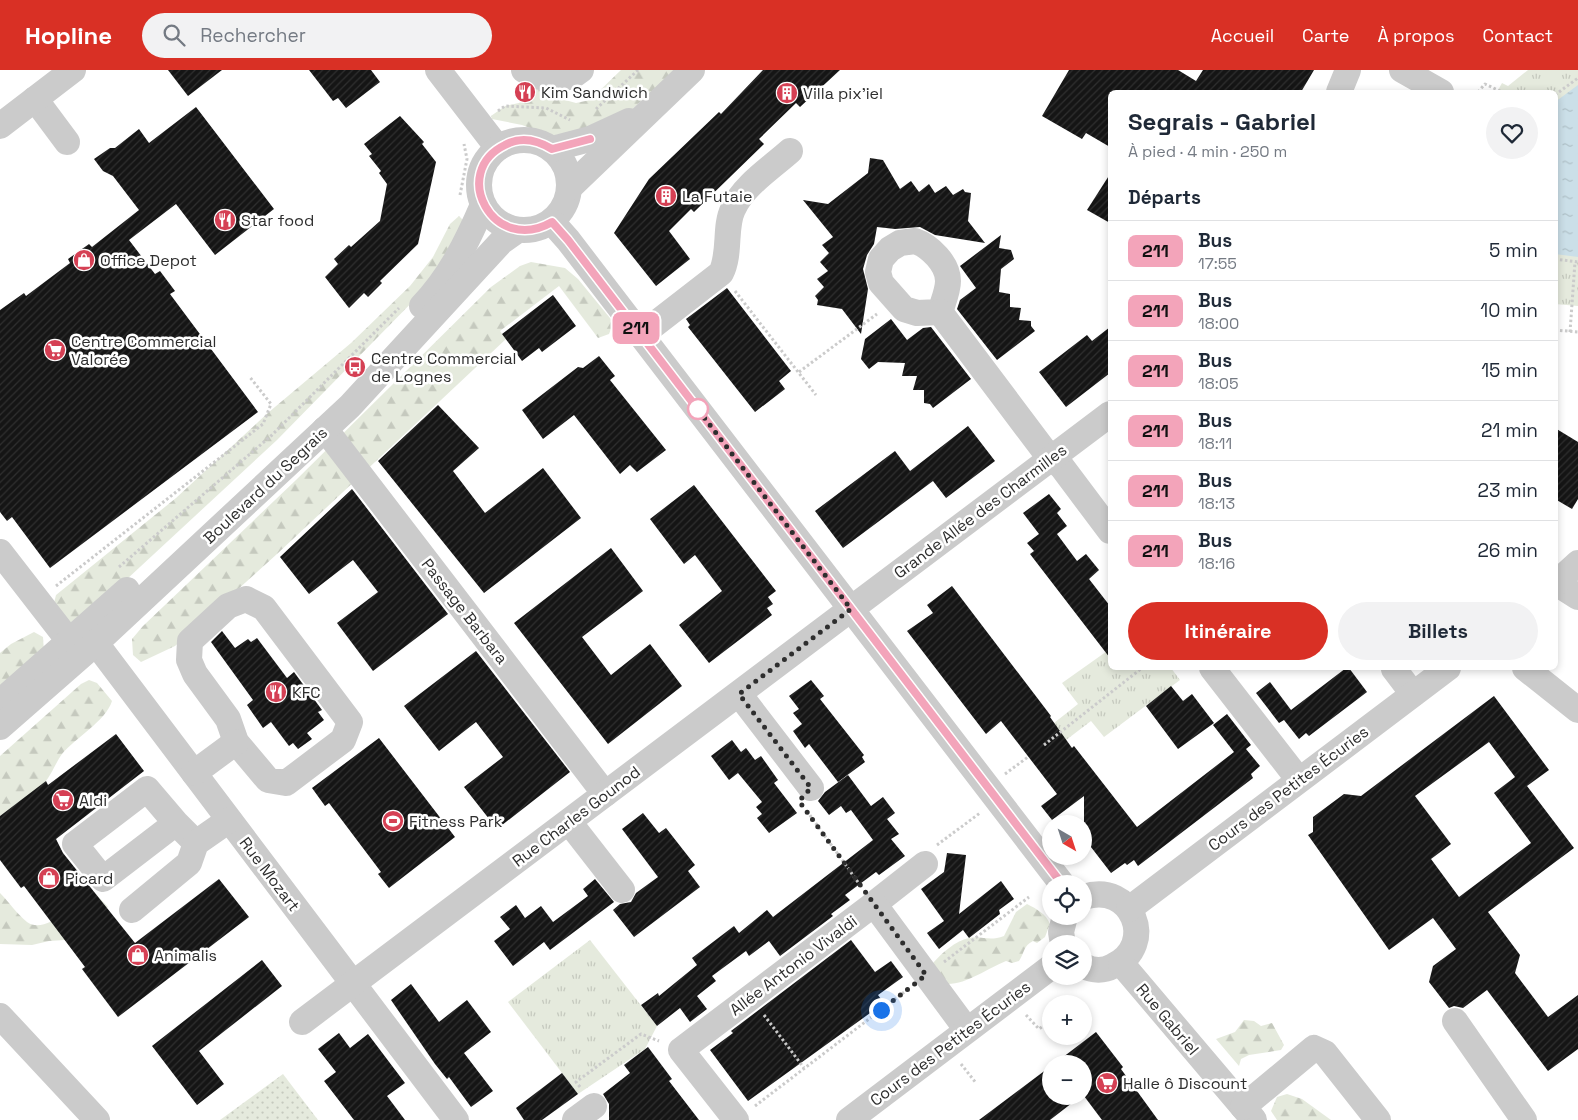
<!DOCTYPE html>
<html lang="fr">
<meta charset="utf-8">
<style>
:root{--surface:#fff;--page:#f2f2f3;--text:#1f2937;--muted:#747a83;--line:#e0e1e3;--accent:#d93025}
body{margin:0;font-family:"Space Grotesk",sans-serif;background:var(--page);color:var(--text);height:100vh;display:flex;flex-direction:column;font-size:19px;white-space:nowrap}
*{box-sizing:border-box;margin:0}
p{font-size:16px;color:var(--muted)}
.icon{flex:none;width:28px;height:28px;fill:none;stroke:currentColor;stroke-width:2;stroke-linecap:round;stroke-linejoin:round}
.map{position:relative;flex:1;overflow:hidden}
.panel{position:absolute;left:1108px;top:20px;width:450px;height:580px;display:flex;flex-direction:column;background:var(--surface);border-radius:8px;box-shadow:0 2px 8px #0003}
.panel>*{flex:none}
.badge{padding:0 10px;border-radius:8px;font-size:18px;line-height:32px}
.needle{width:32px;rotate:141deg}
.buttons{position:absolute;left:1042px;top:745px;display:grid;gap:10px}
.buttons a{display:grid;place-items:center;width:50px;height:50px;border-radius:50%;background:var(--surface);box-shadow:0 2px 8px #0003;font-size:25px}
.you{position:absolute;width:25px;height:25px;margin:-12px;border:4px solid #fff;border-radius:50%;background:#1a73e8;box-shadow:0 0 0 8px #1a73e833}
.map>.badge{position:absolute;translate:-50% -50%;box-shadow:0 0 0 2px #fff}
h2{padding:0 20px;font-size:19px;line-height:45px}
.round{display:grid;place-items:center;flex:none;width:52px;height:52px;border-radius:26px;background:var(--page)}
.overview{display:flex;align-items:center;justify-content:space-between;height:85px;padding:0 20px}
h1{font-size:24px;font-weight:800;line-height:38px}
.cta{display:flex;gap:10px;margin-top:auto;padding:10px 20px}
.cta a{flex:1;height:58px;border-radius:30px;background:var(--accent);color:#fff;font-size:20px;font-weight:800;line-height:58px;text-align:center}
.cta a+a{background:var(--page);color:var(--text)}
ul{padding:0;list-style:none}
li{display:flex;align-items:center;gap:15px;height:60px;padding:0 20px;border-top:1px solid var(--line)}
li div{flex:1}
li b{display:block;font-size:19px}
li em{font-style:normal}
li .badge{min-width:55px;font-weight:700;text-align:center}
header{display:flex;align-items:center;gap:30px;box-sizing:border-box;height:70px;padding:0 25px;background:var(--accent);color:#fff}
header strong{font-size:24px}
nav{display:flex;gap:28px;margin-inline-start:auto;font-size:18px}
.search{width:350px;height:45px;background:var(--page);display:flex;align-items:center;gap:12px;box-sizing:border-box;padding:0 18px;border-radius:28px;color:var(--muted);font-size:19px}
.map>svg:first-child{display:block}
.grass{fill:url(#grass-dots)}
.forest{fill:url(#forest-firs)}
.park{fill:url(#park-tufts)}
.water{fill:url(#water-ripples)}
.building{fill:url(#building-hatch);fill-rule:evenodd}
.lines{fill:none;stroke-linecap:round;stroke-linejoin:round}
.path{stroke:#cbcbcb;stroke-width:3;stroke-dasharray:2.5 2.5;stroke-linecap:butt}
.minor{stroke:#cbcbcb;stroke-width:26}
.line-casing{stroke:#fff;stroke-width:11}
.line{stroke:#f3a4ba;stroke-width:8}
.walk{stroke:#2e2e2e;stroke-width:5;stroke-dasharray:0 9}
.stop-dot{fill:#fff;stroke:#f3a4ba;stroke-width:2.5}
.labels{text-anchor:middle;stroke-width:5;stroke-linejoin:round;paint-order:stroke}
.poi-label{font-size:16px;fill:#2e2e2e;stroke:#fff;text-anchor:start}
.street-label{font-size:16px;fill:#2e2e2e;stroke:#fff}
</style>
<header>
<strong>Hopline</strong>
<div class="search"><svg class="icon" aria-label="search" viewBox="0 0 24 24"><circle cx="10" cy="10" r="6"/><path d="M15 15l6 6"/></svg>Rechercher</div>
<nav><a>Accueil</a><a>Carte</a><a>À propos</a><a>Contact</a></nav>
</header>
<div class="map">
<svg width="1578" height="1050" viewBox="0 0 1578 1050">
<defs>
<pattern id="grass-dots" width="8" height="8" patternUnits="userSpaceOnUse" patternTransform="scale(1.25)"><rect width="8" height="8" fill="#e5eadd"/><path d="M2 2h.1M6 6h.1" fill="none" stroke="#c5c9be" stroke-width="1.8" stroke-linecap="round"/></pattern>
<pattern id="forest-firs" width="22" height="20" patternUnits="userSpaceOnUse" patternTransform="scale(1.25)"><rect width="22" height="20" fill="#e5eadd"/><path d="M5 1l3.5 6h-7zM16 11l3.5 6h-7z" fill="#c5c9be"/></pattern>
<pattern id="park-tufts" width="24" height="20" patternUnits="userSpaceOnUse" patternTransform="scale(1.25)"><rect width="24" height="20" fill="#e5eadd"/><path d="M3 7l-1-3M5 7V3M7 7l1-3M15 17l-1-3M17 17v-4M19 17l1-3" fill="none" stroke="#c5c9be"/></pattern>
<pattern id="water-ripples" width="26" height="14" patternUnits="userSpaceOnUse" patternTransform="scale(1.25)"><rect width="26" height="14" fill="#cbdfe8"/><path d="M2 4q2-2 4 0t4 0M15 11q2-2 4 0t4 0" fill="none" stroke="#afc0c7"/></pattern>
<pattern id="building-hatch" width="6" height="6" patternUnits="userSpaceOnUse" patternTransform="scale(1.25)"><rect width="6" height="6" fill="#151515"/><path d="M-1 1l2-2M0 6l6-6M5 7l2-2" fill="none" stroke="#2f2f2f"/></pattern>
</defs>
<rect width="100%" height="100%" fill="#fff"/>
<polygon class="grass" points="283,1004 318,1050 220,1050"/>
<g class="forest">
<polygon points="621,0 675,0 627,44 610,54 551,66 522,55 492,49 491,46 505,36 519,33 531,25 524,15 528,12 539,16 547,25 576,33 590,30"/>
<polygon points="459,146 462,149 462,155 424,220 277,370 99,535 74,553 68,553 54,533 56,525 176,428 269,342 351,273 410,216 433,187 450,154"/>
<polygon points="531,192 565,198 578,209 610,248 613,254 609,264 598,268 559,216 500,261 506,269 277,484 175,576 141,592 133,585 132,569 143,556 296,410 491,217 520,196"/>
<polygon points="34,562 43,567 44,582 0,624 0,583 11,574"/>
<path d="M 89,610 L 97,613 L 112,631 C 106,651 75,668 62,684 C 56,692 50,708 44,713 C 30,725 14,735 0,746 L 0,686 L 81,614 Z"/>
<path d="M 94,822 L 108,837 L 65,870 L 49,871 L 32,875 L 0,874 L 0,823 C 9,832 17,844 27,852 C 45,865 75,835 89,824 Z"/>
<path d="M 1027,834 C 1037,839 1046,844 1050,854 L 1045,867 L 1037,873 L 1033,871 C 1023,876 1025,882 1019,891 L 1012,893 L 1006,891 C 988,898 966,915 946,914 L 933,893 C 942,883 955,871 969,868 C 982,865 988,872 1004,866 L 1016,842 Z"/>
<polygon points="1244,950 1254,951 1261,956 1272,953 1284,975 1281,980 1249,985 1241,989 1239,996 1216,969 1235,962"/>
<polygon points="1287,1024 1302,1029 1331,1050 1277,1050 1271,1041 1277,1027"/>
</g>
<g class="park">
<polygon points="1528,0 1578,0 1578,236 1555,234 1555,22 1497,22 1502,13 1508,16"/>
<polygon points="1110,579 1110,598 1171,598 1180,610 1104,667 1091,651 1049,683 1054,653 1078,634 1062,613"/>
<polygon points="590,870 657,956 645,979 578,1024 508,932"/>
</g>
<polygon class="water" points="1578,15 1578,187 1555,184 1555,32"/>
<g class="building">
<polygon points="168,0 222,0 188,26"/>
<polygon points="309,0 371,0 380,12 346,38 338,28 333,31"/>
<polygon points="763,0 840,0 800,37 796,33 759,69 764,74 694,142 691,139 669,161 690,189 656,216 614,163 649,109 719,42 721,44"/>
<polygon points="1069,0 1178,0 1196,11 1203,0 1314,0 1301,22 1110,22 1110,77 1086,63 1082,69 1042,46"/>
<polygon points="196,37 274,139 215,185 176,134 129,170 155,204 160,201 175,221 170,224 258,342 50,498 12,447 7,451 0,442 0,240 24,223 26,226 70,193 68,189 89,174 92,177 139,140 113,106 103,101 94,89 110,78 115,78 139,59 149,73"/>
<polygon points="400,46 424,72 422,74 436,92 418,174 380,211 382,213 368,227 364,223 349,238 325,207 338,194 334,189 349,175 351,177 380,151 387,114 379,103 381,101 369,86 372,84 364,74"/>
<polygon points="870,88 883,90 900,119 911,111 919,122 929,114 935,123 946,116 953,125 963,119 965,122 971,123 968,151 985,173 935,165 920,157 895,159 877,157 874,174 867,185 863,199 868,219 861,264 842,239 817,235 818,230 815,226 824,217 817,209 828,201 820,192 829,183 822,175 833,167 803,130 828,134 868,103"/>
<polygon points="1110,104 1110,153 1087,140"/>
<polygon points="1001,165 999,178 1011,180 1014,189 1001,199 999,222 1010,224 1010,237 1021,238 1019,250 1031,251 1031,256 1035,261 997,290 957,239 960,230 976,218 960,196"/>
<polygon points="727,218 791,301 779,311 785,319 755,342 688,257 690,255 686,249"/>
<polygon points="553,225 576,256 542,282 539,278 522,291 502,264"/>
<polygon points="891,249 907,270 923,258 931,257 971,309 933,338 930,334 924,333 924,320 913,320 917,306 902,306 905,293 878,292 869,299 861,289 865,269"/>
<polygon points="1110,257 1110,303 1066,337 1039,302 1087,265 1092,271"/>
<polygon points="599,286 615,306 610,310 666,380 637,402 630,395 620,404 574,345 543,369 522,340 578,297 583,298"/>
<polygon points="438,335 479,378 453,401 485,443 543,398 581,448 484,523 378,391"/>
<polygon points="968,356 995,391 946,428 933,411 843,478 815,441 895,381 910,401"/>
<polygon points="1555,358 1578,372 1578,429 1572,439 1555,429"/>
<polygon points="694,415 776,521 768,527 773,534 767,538 772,545 709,593 679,555 722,521 695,485 684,494 650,449"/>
<polygon points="352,419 448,544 373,601 337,553 378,522 353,490 309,524 280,487"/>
<polygon points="1049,424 1061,439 1057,443 1067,456 1057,464 1077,491 1086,484 1099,500 1089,509 1110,536 1110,588 1030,484 1034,481 1027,473 1039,464 1023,443"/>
<polygon points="611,478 643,521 582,567 611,605 650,574 682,616 608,674 514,553"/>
<polygon points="952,516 1051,646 1050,647 1072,678 1074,676 1137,757 1234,682 1213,655 1227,644 1251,675 1246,679 1260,696 1251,704 1253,708 1138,796 1134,790 1127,795 1125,793 1111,803 1084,768 1084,726 1052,750 1041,736 1057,724 1024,681 1001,651 986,664 907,561 933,543 927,535"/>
<polygon points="222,561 235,578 248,569 251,572 257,568 287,608 294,602 322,640 318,642 324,650 307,663 312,669 298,679 293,673 289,676 271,652 263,658 247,635 253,630 211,572"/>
<polygon points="476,581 570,702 497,759 464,717 503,687 476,652 439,681 404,636"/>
<polygon points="1346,598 1349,598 1367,622 1309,666 1306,663 1299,669 1284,650 1279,653 1256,623 1270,612 1291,640"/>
<polygon points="811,610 824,626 820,629 864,685 862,687 865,692 838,712 809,674 805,678 793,661 802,654 793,643 799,639 789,626"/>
<polygon points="1171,616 1183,631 1192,624 1214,653 1178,679 1146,636"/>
<path d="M 1494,626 L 1549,700 L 1527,716 L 1574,778 L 1488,842 L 1520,885 L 1515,903 L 1548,947 L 1578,925 L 1578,979 L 1548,1001 L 1487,920 L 1463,938 L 1454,936 L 1449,938 L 1429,912 L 1433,896 L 1456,879 L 1433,848 L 1389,880 L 1308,765 L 1313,762 L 1313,747 L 1344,724 L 1361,726 ZM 1489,672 L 1515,707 L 1494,723 L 1531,773 L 1459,827 L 1431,789 L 1451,774 L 1415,726 Z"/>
<polygon points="116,664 144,701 56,769 63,783 135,873 219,809 249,847 118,947 82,899 85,897 24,816 21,818 0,790 0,746 46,711 48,715"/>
<polygon points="379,668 455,767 389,818 378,804 381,802 329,733 325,736 312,718"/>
<polygon points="732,670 741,682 746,678 755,690 761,686 778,710 774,713 797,743 769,763 757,748 762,744 756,737 762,732 738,703 729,710 711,686"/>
<polygon points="848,705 871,736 883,727 895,743 887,749 899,764 891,769 905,786 879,805 876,802 845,825 850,830 831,844 833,846 780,886 769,871 749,886 746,881 712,906 716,911 697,926 707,939 690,952 680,938 657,956 641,935 658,923 659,926 697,895 692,888 734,856 739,863 767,840 773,847 873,770 851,740 846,743 841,736 829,745 818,731 825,722"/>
<polygon points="643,743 659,763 666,758 695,795 688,801 700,817 634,867 613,840 620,834 631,832 636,823 658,807 622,759"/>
<polygon points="947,783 966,785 959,844 1001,811 1014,829 999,840 1000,844 969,868 963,860 939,879 927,863 944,851 921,819 944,802"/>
<polygon points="595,809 614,832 550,880 544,872 513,896 494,871 510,859 500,847 516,835 525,848 541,836 553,852 588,826 583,819"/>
<polygon points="851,870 875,902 891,891 903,907 878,925 884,933 748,1031 710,980 733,963 731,961"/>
<polygon points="262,890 282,916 199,981 224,1014 197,1035 152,976"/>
<polygon points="411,914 439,952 467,930 491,962 464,983 493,1021 471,1037 449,1007 447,1009 435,994 391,930"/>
<polygon points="1096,962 1123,997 1121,999 1158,1050 1102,1050 1084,1026 1084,994 1054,994"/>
<polygon points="339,963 350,978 368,964 405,1013 387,1026 405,1050 354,1050 324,1011 336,1002 318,979"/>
<polygon points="648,977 672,1009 669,1011 699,1050 609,1050 609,1034 603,1024 630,1003 624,995"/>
<polygon points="1051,996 1051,1026 1081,1026 1050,1050 979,1050"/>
<polygon points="562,1003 578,1024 542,1050 524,1050 516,1038"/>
</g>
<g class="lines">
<g class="path">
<polyline points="1478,22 1485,14 1502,22"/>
<polyline points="1555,25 1578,8"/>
<polyline points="596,39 638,0"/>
<polyline points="498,41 505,36 546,38 570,50"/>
<polyline points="460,125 467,89 464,74"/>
<polyline points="1555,189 1578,192"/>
<polyline points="735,221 816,325"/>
<polyline points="1555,260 1578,262"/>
<polyline points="1570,262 1575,192"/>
<polyline points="799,302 877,244"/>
<polyline points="119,497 272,365 399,238"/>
<polyline points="56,516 263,354 271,334 249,306"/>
<polyline points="1044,675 1142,598"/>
<polyline points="1005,704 1028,687"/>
<polyline points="807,741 860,815"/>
<polyline points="937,775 980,743"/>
<polyline points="944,892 1029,827"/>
<polyline points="764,945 804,998"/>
<polyline points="1026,945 1039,959 1051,950"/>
<polyline points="961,994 976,1013"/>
<polyline points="580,1017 576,1012 641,964 659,971"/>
<polyline points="755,1036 907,920"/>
</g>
<g class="minor">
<polyline points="438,0 498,78"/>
<path d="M 524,0 C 541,10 565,14 581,0"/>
<polyline points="1402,0 1441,22"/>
<polyline points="1339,22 1348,0"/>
<polyline points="35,29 67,72"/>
<polyline points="0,56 73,0"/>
<circle cx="524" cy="115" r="45"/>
<polyline points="552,79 590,69 629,51"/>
<polyline points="570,117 692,0"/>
<polyline points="552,152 568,170 1062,814"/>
<path d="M 915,171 C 930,176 948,194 948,211 C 948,221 943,232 940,242 L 917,243 L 904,239 L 881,213 L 878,202 L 881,189 L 890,179 L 900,173 Z"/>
<path d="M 422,236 C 450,207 467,172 483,135"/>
<polyline points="940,242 1043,379 1062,397 1110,461"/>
<path d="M 641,265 L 721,203 C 731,183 724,157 733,139 C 743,116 771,98 790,81"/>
<polyline points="325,359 605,724"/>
<polyline points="0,482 69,571"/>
<polyline points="1556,513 1578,527"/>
<polyline points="1555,514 1578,493"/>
<polygon points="246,529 264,538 350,652 343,670 286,713 268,710 236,672 228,649 195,604 189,590 190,571 228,536"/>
<polyline points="86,560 456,1050"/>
<polyline points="1212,598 1299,710"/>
<polyline points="1525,598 1578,640"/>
<polyline points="1394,599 1413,624"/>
<polyline points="739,624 811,718"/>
<polyline points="0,632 127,520"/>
<polyline points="0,657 96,573 350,336 501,172 518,160"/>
<polyline points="194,703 236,672"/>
<polyline points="569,752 622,820"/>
<polyline points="176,753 103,809 75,774 147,719 176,753 196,773"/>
<path d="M 1084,827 C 1132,811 1158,875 1113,896 C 1104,901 1093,901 1084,896"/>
<polyline points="874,834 925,794"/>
<polyline points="1129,839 1448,598"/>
<polyline points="132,840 189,793 196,773 229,750"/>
<polyline points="1063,874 1061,862 1065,846"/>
<polyline points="1121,893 1254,1050"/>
<polyline points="0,946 97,1050"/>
<polyline points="1455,951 1524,1050"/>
<polyline points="302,952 1110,344"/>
<polyline points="1243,1037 1314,978 1325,983 1378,1050"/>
<polyline points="575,1050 594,1036"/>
<polyline points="736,1050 681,980 874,834 967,960"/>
<polyline points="849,1050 1051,897"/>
</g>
</g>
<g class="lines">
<g class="line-casing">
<path id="line" d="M 590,69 L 552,79 C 537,70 521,66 505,75 C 449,102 493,186 552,152 L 568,170 L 1062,814"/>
</g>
<use href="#line" class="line"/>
<polyline class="walk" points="698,339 693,333 851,539 739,624 811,718 799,731 926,905 881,940"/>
</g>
<defs>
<g id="restaurant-disc" transform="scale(1.125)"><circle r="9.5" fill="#d54054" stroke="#fff"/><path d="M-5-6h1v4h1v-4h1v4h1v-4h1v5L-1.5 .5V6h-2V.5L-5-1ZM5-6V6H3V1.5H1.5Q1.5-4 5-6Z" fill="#fff"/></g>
<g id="building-disc" transform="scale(1.125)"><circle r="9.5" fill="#d54054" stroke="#fff"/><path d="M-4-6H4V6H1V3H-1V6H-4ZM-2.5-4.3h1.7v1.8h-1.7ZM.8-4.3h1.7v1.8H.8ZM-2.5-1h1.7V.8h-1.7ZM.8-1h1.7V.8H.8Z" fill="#fff"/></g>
<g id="shop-disc" transform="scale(1.125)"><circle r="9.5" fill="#d54054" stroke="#fff"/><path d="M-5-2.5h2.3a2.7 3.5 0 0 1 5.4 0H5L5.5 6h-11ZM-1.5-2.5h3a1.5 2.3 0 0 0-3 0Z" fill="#fff"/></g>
<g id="supermarket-disc" transform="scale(1.125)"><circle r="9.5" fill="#d54054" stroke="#fff"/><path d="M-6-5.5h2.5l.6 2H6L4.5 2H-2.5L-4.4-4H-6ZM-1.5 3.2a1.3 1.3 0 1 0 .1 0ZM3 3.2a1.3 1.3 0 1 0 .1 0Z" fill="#fff"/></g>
<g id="bus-disc" transform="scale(1.125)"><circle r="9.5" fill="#d54054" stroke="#fff"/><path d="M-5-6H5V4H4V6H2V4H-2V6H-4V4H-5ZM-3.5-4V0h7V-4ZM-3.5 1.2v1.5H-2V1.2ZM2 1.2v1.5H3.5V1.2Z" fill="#fff"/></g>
<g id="stadium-disc" transform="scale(1.125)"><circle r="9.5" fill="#d54054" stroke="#fff"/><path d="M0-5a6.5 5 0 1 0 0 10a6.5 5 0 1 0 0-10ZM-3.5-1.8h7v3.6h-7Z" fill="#fff"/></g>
</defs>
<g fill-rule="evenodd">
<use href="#restaurant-disc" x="525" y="22"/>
<use href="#building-disc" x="787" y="23"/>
<use href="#building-disc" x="666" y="126"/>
<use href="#restaurant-disc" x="225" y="150"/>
<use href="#shop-disc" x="84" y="190"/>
<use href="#supermarket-disc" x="55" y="280"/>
<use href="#bus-disc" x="355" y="297"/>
<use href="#restaurant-disc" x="276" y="622"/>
<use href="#supermarket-disc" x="63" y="730"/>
<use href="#stadium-disc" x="393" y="751"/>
<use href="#shop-disc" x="49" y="808"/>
<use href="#shop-disc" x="138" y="885"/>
<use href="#supermarket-disc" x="1107" y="1013"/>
</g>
<circle class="stop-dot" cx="698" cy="339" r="10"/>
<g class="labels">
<g class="poi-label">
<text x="541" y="28">Kim Sandwich</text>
<text x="803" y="29">Villa pix'iel</text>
<text x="682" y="132">La Futaie</text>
<text x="241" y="156">Star food</text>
<text x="100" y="196">Office Depot</text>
<text x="71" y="277">Centre Commercial<tspan x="71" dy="18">Valorée</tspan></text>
<text x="371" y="294">Centre Commercial<tspan x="371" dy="18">de Lognes</tspan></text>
<text x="292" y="628">KFC</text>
<text x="79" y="736">Aldi</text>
<text x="409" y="757">Fitness Park</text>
<text x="65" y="814">Picard</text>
<text x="154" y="891">Animalis</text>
<text x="1123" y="1019">Halle ô Discount</text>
</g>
<g class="street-label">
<text transform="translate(265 415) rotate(-43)" y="6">Boulevard du Segrais</text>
<text transform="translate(980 441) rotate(-37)" y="6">Grande Allée des Charmilles</text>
<text transform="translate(465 541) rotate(52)" y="6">Passage Barbara</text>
<text transform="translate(1288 718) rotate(-37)" y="6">Cours des Petites Écuries</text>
<text transform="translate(576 746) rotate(-37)" y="6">Rue Charles Gounod</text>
<text transform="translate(270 804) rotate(53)" y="6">Rue Mozart</text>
<text transform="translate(793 895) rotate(-37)" y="6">Allée Antonio Vivaldi</text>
<text transform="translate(1168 949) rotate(50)" y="6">Rue Gabriel</text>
<text transform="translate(950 973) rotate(-37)" y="6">Cours des Petites Écuries</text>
</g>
</g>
</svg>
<div class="buttons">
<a><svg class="needle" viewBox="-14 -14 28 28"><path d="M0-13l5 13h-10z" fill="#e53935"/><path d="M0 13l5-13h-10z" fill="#747a83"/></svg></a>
<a><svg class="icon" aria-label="locate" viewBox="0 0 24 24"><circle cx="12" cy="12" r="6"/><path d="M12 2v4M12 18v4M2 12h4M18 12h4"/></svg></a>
<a><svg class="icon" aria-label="layers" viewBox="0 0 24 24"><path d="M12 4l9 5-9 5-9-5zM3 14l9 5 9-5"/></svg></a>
<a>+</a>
<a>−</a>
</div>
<div class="you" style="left:881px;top:940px"></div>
<b class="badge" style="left:636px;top:258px;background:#f3a4ba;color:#111">211</b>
<section class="panel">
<div class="overview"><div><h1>Segrais - Gabriel</h1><p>À pied · 4 min · 250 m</p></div><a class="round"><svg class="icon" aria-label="heart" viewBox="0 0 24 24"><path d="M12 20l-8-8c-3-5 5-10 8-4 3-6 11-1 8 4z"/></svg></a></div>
<h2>Départs</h2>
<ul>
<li><span class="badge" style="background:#f3a4ba;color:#111">211</span><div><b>Bus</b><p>17:55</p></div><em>5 min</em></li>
<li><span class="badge" style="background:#f3a4ba;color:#111">211</span><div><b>Bus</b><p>18:00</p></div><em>10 min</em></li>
<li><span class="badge" style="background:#f3a4ba;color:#111">211</span><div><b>Bus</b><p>18:05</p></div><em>15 min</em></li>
<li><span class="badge" style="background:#f3a4ba;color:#111">211</span><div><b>Bus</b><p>18:11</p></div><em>21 min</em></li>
<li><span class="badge" style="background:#f3a4ba;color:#111">211</span><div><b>Bus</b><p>18:13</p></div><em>23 min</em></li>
<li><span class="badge" style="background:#f3a4ba;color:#111">211</span><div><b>Bus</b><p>18:16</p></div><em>26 min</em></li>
</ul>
<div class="cta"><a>Itinéraire</a><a>Billets</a></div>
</section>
</div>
